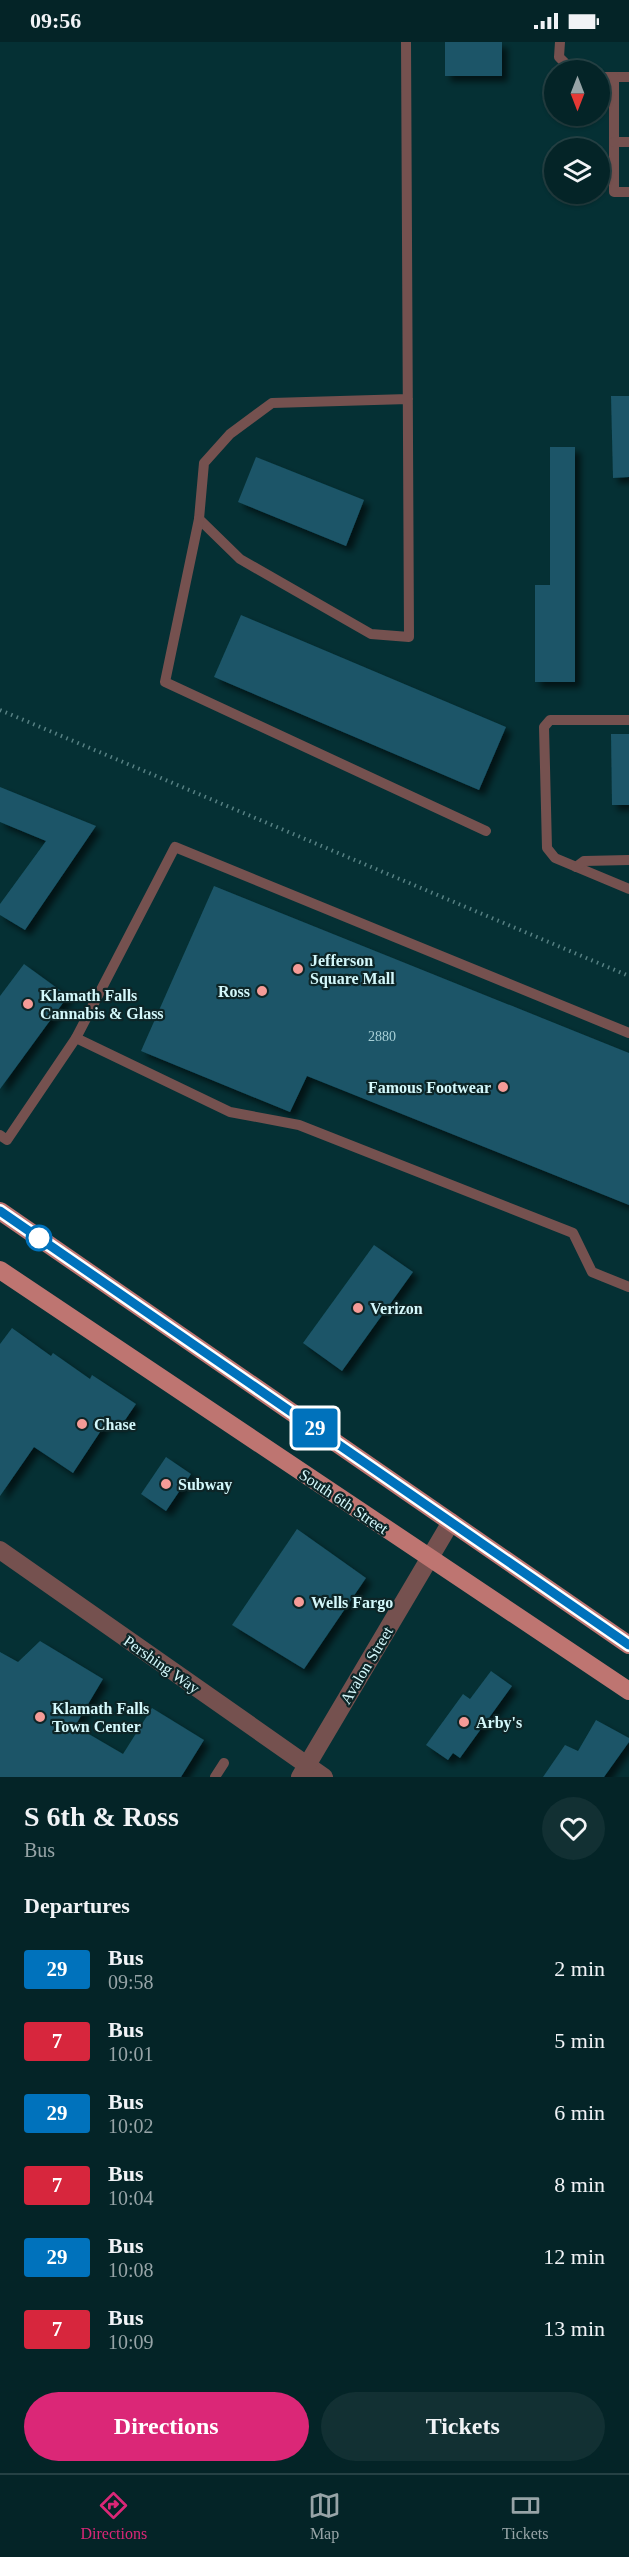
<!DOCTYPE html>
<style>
:root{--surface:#042427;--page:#123033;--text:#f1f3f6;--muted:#97a4a7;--line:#254144;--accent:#db2777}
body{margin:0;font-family:"Times New Roman",serif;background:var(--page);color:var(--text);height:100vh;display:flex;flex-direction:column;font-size:22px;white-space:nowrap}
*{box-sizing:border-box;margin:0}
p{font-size:20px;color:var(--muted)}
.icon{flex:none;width:33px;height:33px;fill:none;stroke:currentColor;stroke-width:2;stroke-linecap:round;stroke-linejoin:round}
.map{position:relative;height:1735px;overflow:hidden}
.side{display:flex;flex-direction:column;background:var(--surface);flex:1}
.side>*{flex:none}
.badge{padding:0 12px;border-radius:4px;font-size:21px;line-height:39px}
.needle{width:39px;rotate:180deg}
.fabs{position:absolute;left:544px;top:18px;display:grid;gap:12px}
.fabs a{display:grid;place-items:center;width:66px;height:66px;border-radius:50%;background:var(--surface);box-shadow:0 2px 4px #0004,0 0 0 2px var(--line);font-size:30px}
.map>.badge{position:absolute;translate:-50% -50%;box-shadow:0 0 0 3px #fff}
h2{padding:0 24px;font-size:22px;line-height:54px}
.round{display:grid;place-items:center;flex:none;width:63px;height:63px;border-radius:32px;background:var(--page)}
.headline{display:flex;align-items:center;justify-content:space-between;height:102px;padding:0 24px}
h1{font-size:28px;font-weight:700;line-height:45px}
.cta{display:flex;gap:12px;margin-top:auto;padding:12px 24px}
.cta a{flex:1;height:69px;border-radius:36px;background:var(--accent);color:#fff;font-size:24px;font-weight:700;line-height:69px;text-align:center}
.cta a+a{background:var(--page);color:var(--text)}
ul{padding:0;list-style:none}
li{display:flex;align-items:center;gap:18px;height:72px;padding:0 24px}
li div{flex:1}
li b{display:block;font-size:22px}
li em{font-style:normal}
li .badge{min-width:66px;font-weight:700;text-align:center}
.status{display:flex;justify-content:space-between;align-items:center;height:42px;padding:0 30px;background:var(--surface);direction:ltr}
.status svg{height:16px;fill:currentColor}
.tabs{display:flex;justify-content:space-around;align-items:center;height:84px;border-top:2px solid var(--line);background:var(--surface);font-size:16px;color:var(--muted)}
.tabs a{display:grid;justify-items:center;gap:3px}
.tabs .active{color:var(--accent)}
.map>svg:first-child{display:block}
.building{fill:#1b5567;filter:url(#shadow)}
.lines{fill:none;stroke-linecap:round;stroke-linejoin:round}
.path{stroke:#578083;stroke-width:4;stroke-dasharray:1.5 4.5;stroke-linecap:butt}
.service{stroke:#75514f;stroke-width:10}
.minor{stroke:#75514f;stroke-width:18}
.tertiary{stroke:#75514f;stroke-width:18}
.primary{stroke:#be7571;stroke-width:18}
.line-casing{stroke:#fff;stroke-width:14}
.line{stroke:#0072bc;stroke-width:9}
.poi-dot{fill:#f59b97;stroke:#0d2527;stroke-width:2}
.stop-dot{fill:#fff;stroke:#0072bc;stroke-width:3}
.labels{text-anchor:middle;stroke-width:4.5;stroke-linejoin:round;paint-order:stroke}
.number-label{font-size:14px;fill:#a6cfd6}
.poi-label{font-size:16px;font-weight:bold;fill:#d4f8fb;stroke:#0d2527;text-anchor:start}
.street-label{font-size:16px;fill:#d4f8fb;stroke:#0d2527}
</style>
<div class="status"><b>09:56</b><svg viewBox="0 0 49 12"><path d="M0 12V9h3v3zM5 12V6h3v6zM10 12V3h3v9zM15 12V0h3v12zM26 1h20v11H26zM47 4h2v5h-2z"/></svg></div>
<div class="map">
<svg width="629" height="1735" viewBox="0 0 629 1735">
<defs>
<filter id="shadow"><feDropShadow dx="5.5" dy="5.5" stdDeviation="3" flood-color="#0009"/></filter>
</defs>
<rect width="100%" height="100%" fill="#053034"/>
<g class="building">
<rect x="445" y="0" width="57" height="34"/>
<polygon points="611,354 629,354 629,435 613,436"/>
<polygon points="550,405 575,405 575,640 535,640 535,543 550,543"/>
<polygon points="256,415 364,458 346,504 238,460"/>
<polygon points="241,573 506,685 479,748 214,635"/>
<polygon points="611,692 629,692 629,763 612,763"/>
<polygon points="0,745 96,784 25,888 0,873 0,862 46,799 0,780"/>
<polygon points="214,844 629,1011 629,1163 307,1034 290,1070 141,1009"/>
<polygon points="24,922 68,954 0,1047 0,954"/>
<polygon points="374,1203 413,1230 342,1329 303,1301"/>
<polygon points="12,1286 51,1314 53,1311 90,1337 92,1333 136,1362 121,1384 106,1381 73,1431 34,1405 0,1454 0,1302"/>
<polygon points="166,1415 191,1432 166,1469 141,1452"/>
<polygon points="297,1487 366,1536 304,1627 232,1583"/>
<polygon points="40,1599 103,1637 75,1684 123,1712 152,1666 204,1698 181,1735 0,1735 0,1610 18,1620"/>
<polygon points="491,1629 512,1644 460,1716 453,1711 448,1718 426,1703 463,1652 470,1657"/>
<polygon points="596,1678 629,1696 629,1700 604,1735 543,1735 565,1703 578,1709"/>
</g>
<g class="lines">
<polyline class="path" points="0,668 629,934"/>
<g class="service">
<polyline points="406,0 409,595 371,592 240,517 199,477 204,421 230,392 272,361 408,357"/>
<polyline points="560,0 559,15 572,28"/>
<polyline points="600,35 629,35"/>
<polyline points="614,35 614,150 629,150"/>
<polyline points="614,100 629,100"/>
<polyline points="199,477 165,640 486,789"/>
<polyline points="629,678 550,678 544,685 547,806 555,816 629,847"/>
<polyline points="576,825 584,819 629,818"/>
<polyline points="76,996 175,805 629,991"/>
<polyline points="0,1093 7,1098 76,996 230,1070 299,1083 568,1189 573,1191 592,1230 629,1245"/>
<polyline points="215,1735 224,1721"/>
</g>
<polyline class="minor" points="0,1508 324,1735"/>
<polyline class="tertiary" points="300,1735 451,1480"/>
<g class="primary">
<polyline points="0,1169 629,1603"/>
<polyline points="0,1228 629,1649"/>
</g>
</g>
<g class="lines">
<g class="line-casing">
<polyline id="line" points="0,1169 629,1603"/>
</g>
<use href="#line" class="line"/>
</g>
<g class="poi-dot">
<circle cx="298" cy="927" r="6"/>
<circle cx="262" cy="949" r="6"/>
<circle cx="28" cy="962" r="6"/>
<circle cx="503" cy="1045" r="6"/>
<circle cx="358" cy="1266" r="6"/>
<circle cx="82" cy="1382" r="6"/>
<circle cx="166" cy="1442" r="6"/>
<circle cx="299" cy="1560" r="6"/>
<circle cx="40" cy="1675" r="6"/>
<circle cx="464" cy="1680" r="6"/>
</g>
<circle class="stop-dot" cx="39" cy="1196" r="12"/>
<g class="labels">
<g class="number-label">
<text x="382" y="999">2880</text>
</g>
<g class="poi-label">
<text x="310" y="924">Jefferson<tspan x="310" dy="18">Square Mall</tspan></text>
<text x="250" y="955" text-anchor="end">Ross</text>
<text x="40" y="959">Klamath Falls<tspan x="40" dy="18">Cannabis &amp; Glass</tspan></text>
<text x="491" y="1051" text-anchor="end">Famous Footwear</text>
<text x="370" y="1272">Verizon</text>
<text x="94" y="1388">Chase</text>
<text x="178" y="1448">Subway</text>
<text x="311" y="1566">Wells Fargo</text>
<text x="52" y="1672">Klamath Falls<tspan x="52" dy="18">Town Center</tspan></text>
<text x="476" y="1686">Arby's</text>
</g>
<g class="street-label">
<text transform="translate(344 1459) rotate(34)" y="6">South 6th Street</text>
<text transform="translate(162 1622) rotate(35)" y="6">Pershing Way</text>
<text transform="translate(366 1623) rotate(-59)" y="6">Avalon Street</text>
</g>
</g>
</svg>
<div class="fabs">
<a><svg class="needle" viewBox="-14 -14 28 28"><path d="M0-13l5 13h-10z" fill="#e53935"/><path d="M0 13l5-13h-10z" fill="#97a4a7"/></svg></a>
<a><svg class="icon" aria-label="layers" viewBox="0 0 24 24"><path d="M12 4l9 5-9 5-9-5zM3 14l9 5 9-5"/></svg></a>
</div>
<b class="badge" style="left:315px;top:1386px;background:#0072bc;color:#fff">29</b>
</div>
<section class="side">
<div class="headline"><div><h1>S 6th &amp; Ross</h1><p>Bus</p></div><a class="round"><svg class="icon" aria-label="heart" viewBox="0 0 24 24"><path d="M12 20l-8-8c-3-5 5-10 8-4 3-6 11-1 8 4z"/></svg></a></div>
<h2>Departures</h2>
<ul>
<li><span class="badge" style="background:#0072bc;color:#fff">29</span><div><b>Bus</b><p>09:58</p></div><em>2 min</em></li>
<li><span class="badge" style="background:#d7263d;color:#fff">7</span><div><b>Bus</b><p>10:01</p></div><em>5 min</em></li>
<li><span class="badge" style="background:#0072bc;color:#fff">29</span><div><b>Bus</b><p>10:02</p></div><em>6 min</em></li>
<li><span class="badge" style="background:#d7263d;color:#fff">7</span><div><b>Bus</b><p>10:04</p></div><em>8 min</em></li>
<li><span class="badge" style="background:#0072bc;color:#fff">29</span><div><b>Bus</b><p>10:08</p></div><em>12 min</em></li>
<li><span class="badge" style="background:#d7263d;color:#fff">7</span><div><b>Bus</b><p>10:09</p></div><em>13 min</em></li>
</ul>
<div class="cta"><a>Directions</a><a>Tickets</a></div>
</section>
<nav class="tabs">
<a class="active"><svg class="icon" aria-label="directions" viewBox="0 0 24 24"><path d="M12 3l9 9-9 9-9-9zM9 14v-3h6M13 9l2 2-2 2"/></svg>Directions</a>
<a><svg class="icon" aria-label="map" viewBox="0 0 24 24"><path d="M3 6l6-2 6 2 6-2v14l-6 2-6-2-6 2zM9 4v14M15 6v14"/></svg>Map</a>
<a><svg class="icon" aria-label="tickets" viewBox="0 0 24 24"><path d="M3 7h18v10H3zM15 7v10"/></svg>Tickets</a>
</nav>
